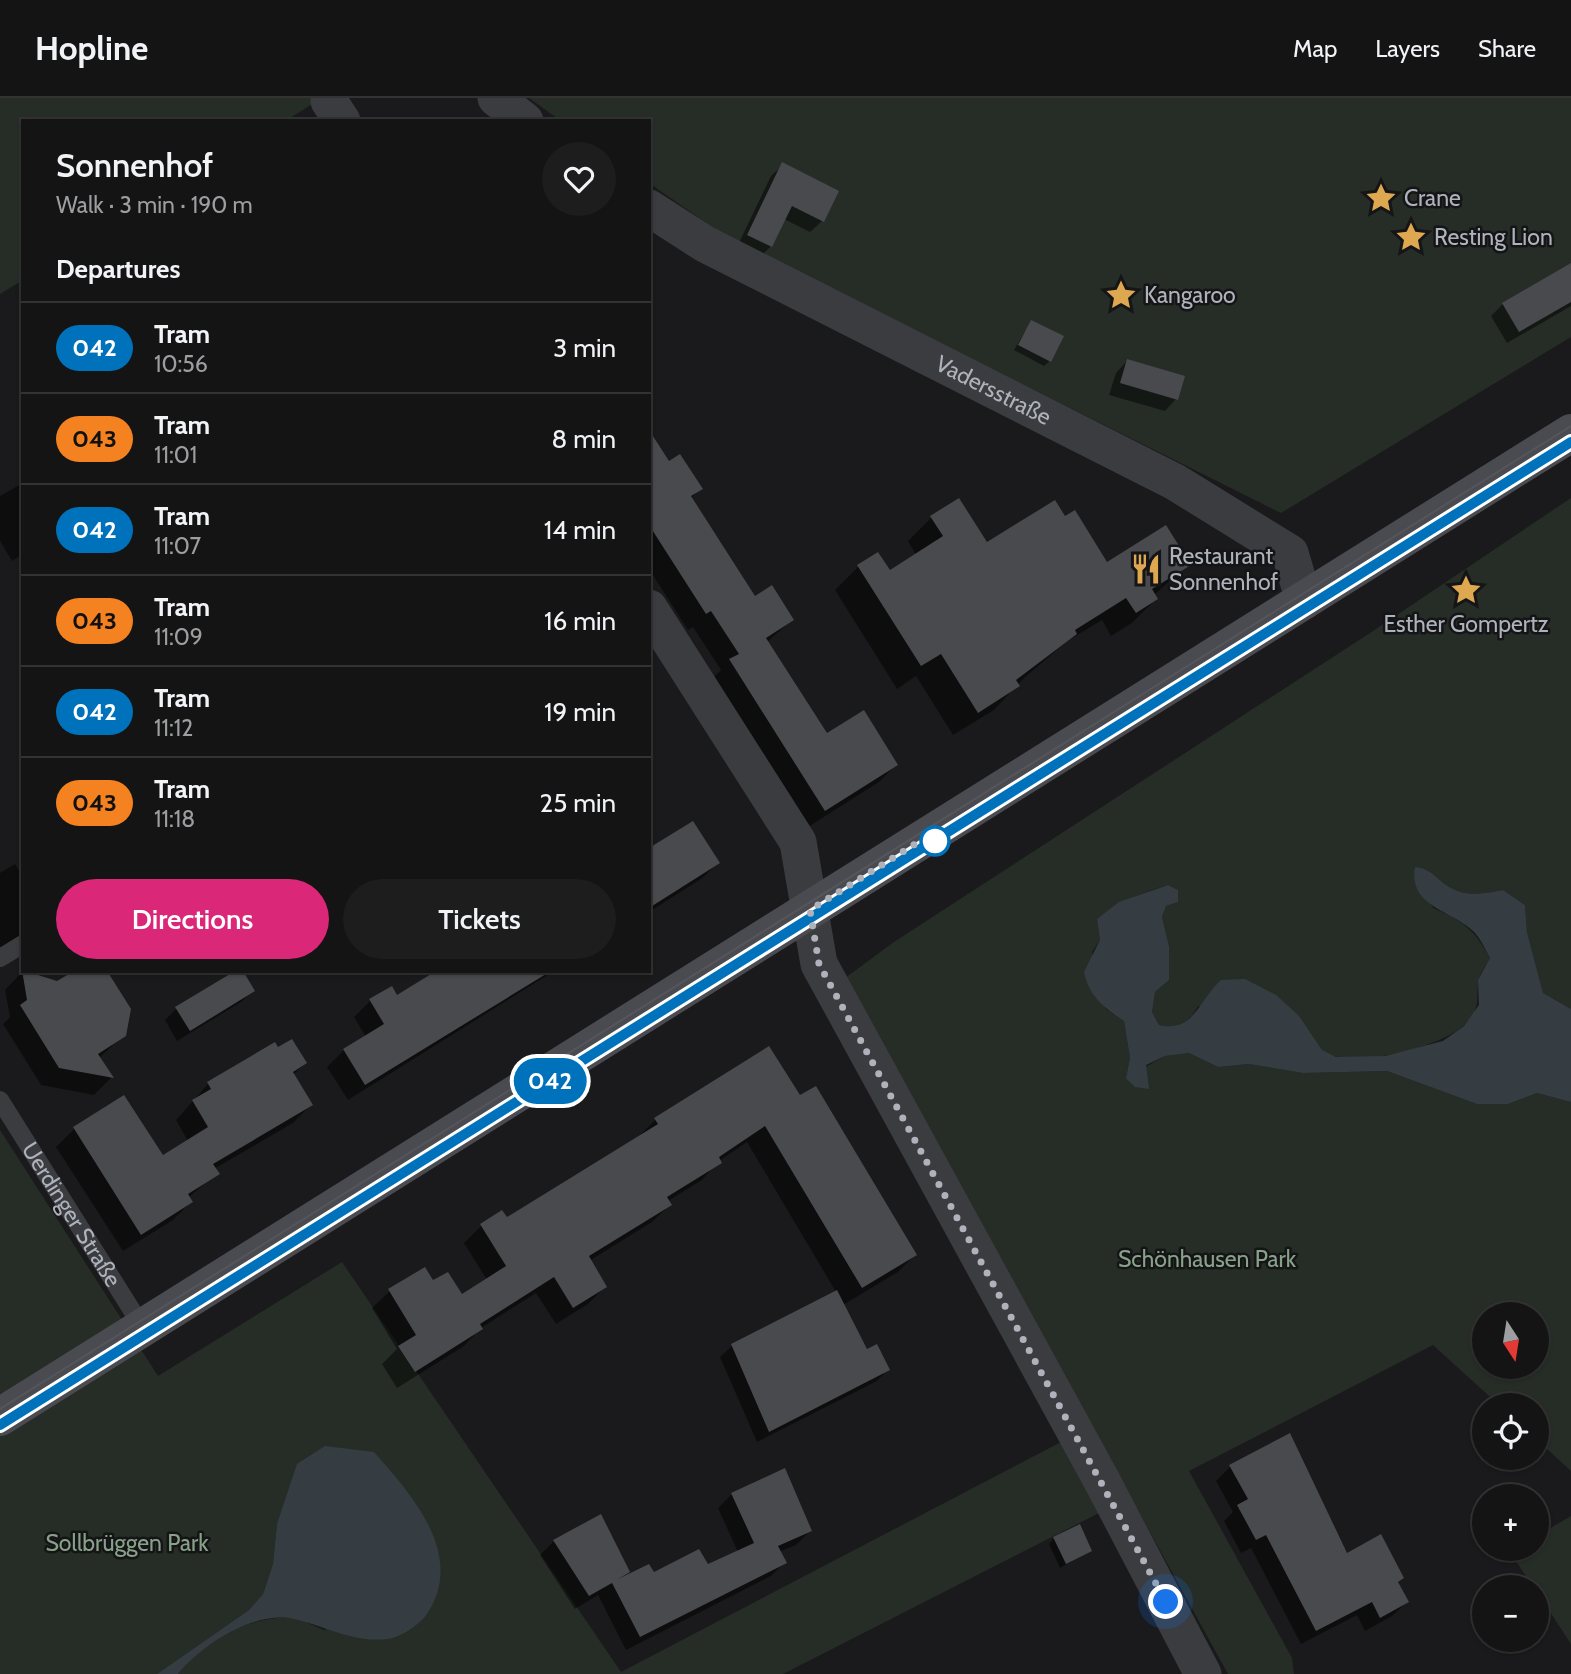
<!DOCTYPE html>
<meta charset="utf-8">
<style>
:root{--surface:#141415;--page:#1d1d1e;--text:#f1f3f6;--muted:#9d9ea0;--line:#333334;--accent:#db2777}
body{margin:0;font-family:Cabin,sans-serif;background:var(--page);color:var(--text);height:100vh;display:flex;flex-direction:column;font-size:26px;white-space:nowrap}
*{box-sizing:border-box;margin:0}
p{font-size:23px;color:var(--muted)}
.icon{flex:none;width:38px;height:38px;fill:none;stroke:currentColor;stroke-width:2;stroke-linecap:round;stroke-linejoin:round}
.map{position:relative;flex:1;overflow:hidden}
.drawer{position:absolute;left:21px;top:21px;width:630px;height:854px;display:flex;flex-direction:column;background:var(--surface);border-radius:0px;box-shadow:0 2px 5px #0004,0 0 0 2px var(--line)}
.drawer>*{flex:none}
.badge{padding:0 14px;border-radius:23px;font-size:24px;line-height:46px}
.needle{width:46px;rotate:168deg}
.fabs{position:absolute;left:1472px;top:1204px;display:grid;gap:14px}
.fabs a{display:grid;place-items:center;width:77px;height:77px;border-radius:50%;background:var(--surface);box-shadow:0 2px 5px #0004,0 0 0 2px var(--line);font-size:35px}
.you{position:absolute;width:35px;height:35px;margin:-18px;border:5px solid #fff;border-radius:50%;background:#1a73e8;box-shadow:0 0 0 10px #1a73e833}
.map>.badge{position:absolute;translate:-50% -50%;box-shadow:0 0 0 4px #fff}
h2{padding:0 35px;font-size:26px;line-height:63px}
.round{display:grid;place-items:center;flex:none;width:74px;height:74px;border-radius:37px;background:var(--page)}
.summary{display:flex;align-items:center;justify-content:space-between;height:119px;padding:0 35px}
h1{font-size:33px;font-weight:600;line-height:52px}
.primary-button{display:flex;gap:14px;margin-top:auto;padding:14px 35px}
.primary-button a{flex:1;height:80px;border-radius:42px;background:var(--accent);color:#fff;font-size:28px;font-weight:600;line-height:80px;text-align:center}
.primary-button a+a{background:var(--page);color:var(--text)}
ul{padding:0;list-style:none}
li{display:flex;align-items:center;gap:21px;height:91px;padding:0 35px;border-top:2px solid var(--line)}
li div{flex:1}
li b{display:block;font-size:26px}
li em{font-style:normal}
li .badge{min-width:77px;font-weight:700;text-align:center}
header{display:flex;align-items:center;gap:42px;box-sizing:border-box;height:98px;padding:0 35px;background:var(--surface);border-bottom:2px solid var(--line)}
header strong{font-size:33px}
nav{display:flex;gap:38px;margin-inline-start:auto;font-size:24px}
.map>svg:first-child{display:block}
.green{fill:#262d27;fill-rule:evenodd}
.water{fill:#353d43}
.shadow{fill:#0007}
.building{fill:#494a4e}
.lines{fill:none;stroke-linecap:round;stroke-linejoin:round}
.lane{stroke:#3b3c40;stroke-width:18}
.street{stroke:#3b3c40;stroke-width:37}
.secondary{stroke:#4a4b50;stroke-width:38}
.tram{stroke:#55565b;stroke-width:2}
.line-casing{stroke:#fff;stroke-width:16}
.line{stroke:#0072bc;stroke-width:10}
.walk{stroke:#aeb2ba;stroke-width:7;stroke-dasharray:0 12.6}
.stop-dot{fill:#fff;stroke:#0072bc;stroke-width:3.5}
.labels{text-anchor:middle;stroke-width:5;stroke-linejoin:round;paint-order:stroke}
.poi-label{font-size:23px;fill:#aeb2ba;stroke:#151517;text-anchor:start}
.street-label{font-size:23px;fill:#aeb2ba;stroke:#151517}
.park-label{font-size:23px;fill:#87a288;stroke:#151517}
</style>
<header>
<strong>Hopline</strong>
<nav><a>Map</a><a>Layers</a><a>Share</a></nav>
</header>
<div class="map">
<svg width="1571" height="1576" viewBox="0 0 1571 1576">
<rect width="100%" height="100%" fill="#1a1a1c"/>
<g class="green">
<polygon points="0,0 322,0 285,23 23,23 23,182 0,196"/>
<polygon points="529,0 1571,0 1571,239 1281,415 725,138 649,85 649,23 561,23"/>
<path d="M 1571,400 L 1571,911 L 1543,895 L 1527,834 L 1525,807 L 1503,792 C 1486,795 1469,799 1453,791 C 1438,784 1431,770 1414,769 L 1433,810 C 1464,823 1474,832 1490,860 C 1486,868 1479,876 1478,885 C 1476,905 1481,911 1463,928 C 1440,949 1349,973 1323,953 C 1318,949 1314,940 1310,935 L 1198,908 C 1187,926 1180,932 1159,927 L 1152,914 L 1155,894 L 1169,882 L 1169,848 L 1162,819 L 1166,808 L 1178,804 L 1178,792 L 1168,787 C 1141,795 1120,804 1097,821 L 1100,842 L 1092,854 L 1106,911 L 1124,923 L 1130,960 L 1126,980 L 1165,958 L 1189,955 L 1218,969 L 1249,966 L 1303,975 L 1387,973 L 1477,1006 L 1508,1006 L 1537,995 L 1571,1004 L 1571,1373 L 1537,1342 L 1536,1307 L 1499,1307 L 1433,1247 L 1189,1373 L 1292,1560 L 1294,1576 L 1228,1576 L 845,880 L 894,844 L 1370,535 ZM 1484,1216 L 1536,1216 L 1536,1269 L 1484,1269 Z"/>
<path d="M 0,1032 L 158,1278 L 342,1164 L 621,1574 L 1063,1343 L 1099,1415 L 783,1576 L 178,1576 C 202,1545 250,1517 291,1520 C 302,1521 316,1529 326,1533 L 277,1426 L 273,1466 L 263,1496 L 249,1512 L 157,1576 L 0,1576 Z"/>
<polygon points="1571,1418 1571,1546 1537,1494 1536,1489 1533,1489 1510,1454 1516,1451 1536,1451 1537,1438"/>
</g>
<g class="water">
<path d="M 1415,769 C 1432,770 1438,784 1453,791 C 1469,799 1487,795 1503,792 L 1525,807 L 1527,834 L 1543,895 L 1571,911 L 1571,1004 L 1537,995 L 1508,1006 L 1477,1006 L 1387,973 L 1303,975 L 1249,966 L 1218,969 L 1189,955 L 1165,958 L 1146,967 L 1149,991 L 1135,989 L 1126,980 L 1130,960 L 1124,923 C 1103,909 1089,898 1084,874 L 1100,842 L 1097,821 L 1119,804 L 1168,787 L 1178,792 L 1178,804 L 1166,808 L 1162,819 L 1169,848 L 1169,882 L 1155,894 L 1152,914 L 1159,927 C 1194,935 1198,903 1221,882 L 1245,881 L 1276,897 L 1299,918 L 1322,952 L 1336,959 L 1385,958 L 1443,943 L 1464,928 L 1479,907 L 1478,882 L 1490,860 C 1485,851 1480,839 1472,832 C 1450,812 1408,808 1415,769 Z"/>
<path d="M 325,1348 L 374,1354 C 412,1397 466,1457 427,1516 C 420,1526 400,1540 387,1541 C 354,1545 325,1528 294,1521 C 255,1512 201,1547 178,1576 L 157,1576 L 249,1512 L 263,1496 L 273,1466 L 277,1426 L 297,1366 Z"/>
</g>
<g class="shadow">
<polygon points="783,67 822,123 810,134 784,121 771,148 759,160 737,149 771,78"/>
<polygon points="1571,167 1571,208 1507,245 1491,218 1503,206"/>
<polygon points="1031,224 1050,263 1044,268 1014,252"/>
<polygon points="1127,263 1176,301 1165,313 1109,297 1116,275"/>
<polygon points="649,335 668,366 700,391 691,400 754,500 792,522 767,544 826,638 896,667 879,684 808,729 713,580 721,572 693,529 688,532 649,471"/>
<polygon points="23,385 23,456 12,463 0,443 0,398"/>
<polygon points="931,420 987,447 1064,420 1107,467 1189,466 1154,497 1156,501 1132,525 1111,538 1102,522 1066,544 1023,581 994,612 953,637 916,578 897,591 835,492 859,468 889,474 916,457 908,443"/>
<polygon points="649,752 718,765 701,781 649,814"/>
<polygon points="15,766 23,779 23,841 0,850 0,775"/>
<polygon points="78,873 108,878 124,937 99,960 111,980 94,997 41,987 3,926 10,919 5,892 22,874 58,885"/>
<polygon points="439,873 554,873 348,1002 327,969 344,952 366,939 354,919 370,903 397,900"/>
<polygon points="253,893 241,904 177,943 165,922 176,911"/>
<polygon points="769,951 800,1000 915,1157 898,1174 843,1207 867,1253 888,1271 877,1283 757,1344 720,1259 732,1248 836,1194 747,1044 719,1063 702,1082 668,1103 670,1107 652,1124 589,1163 605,1189 588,1206 556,1226 536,1195 481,1230 464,1248 397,1290 382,1266 397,1251 372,1210 390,1193 433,1185 461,1198 487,1182 464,1145 481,1128 502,1114 506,1122 638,1039 655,1022"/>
<polygon points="278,952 305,965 293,977 311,1007 293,1025 214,1071 217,1075 188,1100 191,1104 173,1122 123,1153 56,1049 74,1031 124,999 162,1060 188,1043 176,1022 208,986"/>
<polygon points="1289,1337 1346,1457 1396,1485 1407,1504 1392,1518 1365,1533 1357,1517 1301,1546 1251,1450 1241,1455 1224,1423 1233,1414 1216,1383 1230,1369"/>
<polygon points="732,1396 810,1433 796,1447 779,1454 785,1464 771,1478 626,1552 598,1497 575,1511 540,1457 554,1443 628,1473 620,1481 707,1469 738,1454 718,1410"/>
<polygon points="1054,1440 1090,1452 1060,1470 1049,1446"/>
</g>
<g class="building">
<polygon points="782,64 839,93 824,124 792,108 772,149 747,137"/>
<polygon points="1571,165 1571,204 1519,234 1502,205"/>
<polygon points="1031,222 1064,238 1051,264 1018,247"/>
<polygon points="1127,261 1185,278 1178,302 1120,285"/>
<polygon points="649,332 669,363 680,356 703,391 691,398 755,498 772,487 794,522 766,540 827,635 864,612 898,667 825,713 729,561 739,556 711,513 706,516 649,427"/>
<polygon points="959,400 987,444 1055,402 1065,418 1075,412 1107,464 1166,427 1191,467 1152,491 1158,501 1136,515 1126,500 1075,532 1077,536 1016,582 1020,588 978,615 941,556 921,568 857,467 878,454 890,472 943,438 930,418"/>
<polygon points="693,723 720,765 649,810 649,750"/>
<polygon points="22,872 57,883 74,873 109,876 131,911 126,938 98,956 114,980 59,970 20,907 27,902"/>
<polygon points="235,873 243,873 255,893 190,933 175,909"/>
<polygon points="436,873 551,873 365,987 343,951 384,926 369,901 392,888 397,897"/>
<polygon points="292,941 307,965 293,974 313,1007 213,1066 220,1076 188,1096 193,1104 141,1137 73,1029 124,997 163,1057 208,1029 192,1002 211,991 207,984 275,944 278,949"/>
<polygon points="769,948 800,997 816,988 917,1157 862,1190 765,1028 719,1059 722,1065 667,1099 672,1107 589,1158 607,1189 573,1210 554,1179 480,1226 483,1231 415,1274 398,1248 416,1237 388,1191 425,1169 433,1182 448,1174 462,1196 506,1168 480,1126 502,1112 507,1119 658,1026 654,1020"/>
<polygon points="837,1192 867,1251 877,1246 890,1272 769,1334 731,1246"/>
<polygon points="1290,1335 1347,1455 1381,1436 1404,1480 1398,1484 1409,1504 1380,1520 1372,1504 1316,1533 1266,1437 1256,1442 1237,1407 1248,1401 1229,1367"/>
<polygon points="785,1370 812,1433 778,1448 787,1465 640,1539 612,1485 589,1498 553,1442 601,1416 630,1474 618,1481 649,1466 654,1474 699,1451 708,1466 754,1445 731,1395"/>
<polygon points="1080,1426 1092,1453 1066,1466 1053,1439"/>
</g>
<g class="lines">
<g class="lane">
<polyline points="0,860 23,846"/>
<path id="s1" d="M 0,1002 L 143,1230"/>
</g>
<g class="street">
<polyline points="496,0 525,23"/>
<polyline points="329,3 342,23"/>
<path id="s2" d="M 649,110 L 705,146 L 1175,384 L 1290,455 L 1304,503"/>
<polyline points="649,510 798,744 819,866 1102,1383 1203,1576"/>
</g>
<polyline class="secondary" points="0,1319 1571,335"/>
<g class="tram">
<polyline points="0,1311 1571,328"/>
<polyline points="0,1327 1571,344"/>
</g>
</g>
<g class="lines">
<g class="line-casing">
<polyline id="line" points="0,1327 1571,344"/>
</g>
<use href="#line" class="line"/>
<polyline class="walk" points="935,743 928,738 810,812 819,866 1166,1504"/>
</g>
<defs>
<g id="sight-bare" transform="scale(2.415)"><path d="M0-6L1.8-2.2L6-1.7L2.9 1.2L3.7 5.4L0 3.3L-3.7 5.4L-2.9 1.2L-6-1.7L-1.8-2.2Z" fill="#dea850" stroke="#151517" stroke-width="2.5" paint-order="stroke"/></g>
<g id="restaurant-bare" transform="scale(2.415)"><path d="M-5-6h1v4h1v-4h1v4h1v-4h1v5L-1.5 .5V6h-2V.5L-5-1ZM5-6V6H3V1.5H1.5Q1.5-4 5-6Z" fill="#dea850" stroke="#151517" stroke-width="2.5" paint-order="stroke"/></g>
</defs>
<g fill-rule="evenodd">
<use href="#sight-bare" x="1381" y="100"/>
<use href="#sight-bare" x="1411" y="139"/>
<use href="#sight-bare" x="1121" y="197"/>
<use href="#restaurant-bare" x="1146" y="471"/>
<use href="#sight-bare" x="1466" y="492"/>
</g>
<circle class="stop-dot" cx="935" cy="743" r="14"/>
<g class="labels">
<g class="poi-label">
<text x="1404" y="108">Crane</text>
<text x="1434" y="147">Resting Lion</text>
<text x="1144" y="205">Kangaroo</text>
<text x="1169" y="466">Restaurant<tspan x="1169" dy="26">Sonnenhof</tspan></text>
<text x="1466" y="534" text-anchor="middle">Esther Gompertz</text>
</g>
<g class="street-label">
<text dy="8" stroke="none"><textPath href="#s2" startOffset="390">Vadersstraße</textPath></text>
<text dy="8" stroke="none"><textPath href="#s1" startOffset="135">Uerdinger Straße</textPath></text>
</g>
<g class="park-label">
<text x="1207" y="1169">Schönhausen Park</text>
<text x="127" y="1453">Sollbrüggen Park</text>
</g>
</g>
</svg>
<div class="fabs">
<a><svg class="needle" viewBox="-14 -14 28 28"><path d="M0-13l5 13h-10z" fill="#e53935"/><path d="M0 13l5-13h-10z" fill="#9d9ea0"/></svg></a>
<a><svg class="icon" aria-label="locate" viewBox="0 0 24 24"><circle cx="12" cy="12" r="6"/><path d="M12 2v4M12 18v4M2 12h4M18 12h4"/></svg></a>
<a>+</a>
<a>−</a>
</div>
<div class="you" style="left:1166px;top:1504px"></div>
<b class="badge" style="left:550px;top:983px;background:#0072bc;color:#fff">042</b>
<section class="drawer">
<div class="summary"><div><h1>Sonnenhof</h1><p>Walk · 3 min · 190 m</p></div><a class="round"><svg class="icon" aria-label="heart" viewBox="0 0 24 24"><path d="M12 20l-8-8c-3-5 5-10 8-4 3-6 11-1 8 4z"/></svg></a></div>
<h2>Departures</h2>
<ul>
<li><span class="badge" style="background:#0072bc;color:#fff">042</span><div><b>Tram</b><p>10:56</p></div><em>3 min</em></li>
<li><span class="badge" style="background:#f58220;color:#111">043</span><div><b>Tram</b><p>11:01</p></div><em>8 min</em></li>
<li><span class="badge" style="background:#0072bc;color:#fff">042</span><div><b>Tram</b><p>11:07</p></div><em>14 min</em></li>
<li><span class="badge" style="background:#f58220;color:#111">043</span><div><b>Tram</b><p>11:09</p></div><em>16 min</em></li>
<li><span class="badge" style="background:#0072bc;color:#fff">042</span><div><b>Tram</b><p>11:12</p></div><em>19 min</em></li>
<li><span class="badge" style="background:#f58220;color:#111">043</span><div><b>Tram</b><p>11:18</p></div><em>25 min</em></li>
</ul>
<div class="primary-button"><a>Directions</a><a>Tickets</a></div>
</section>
</div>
